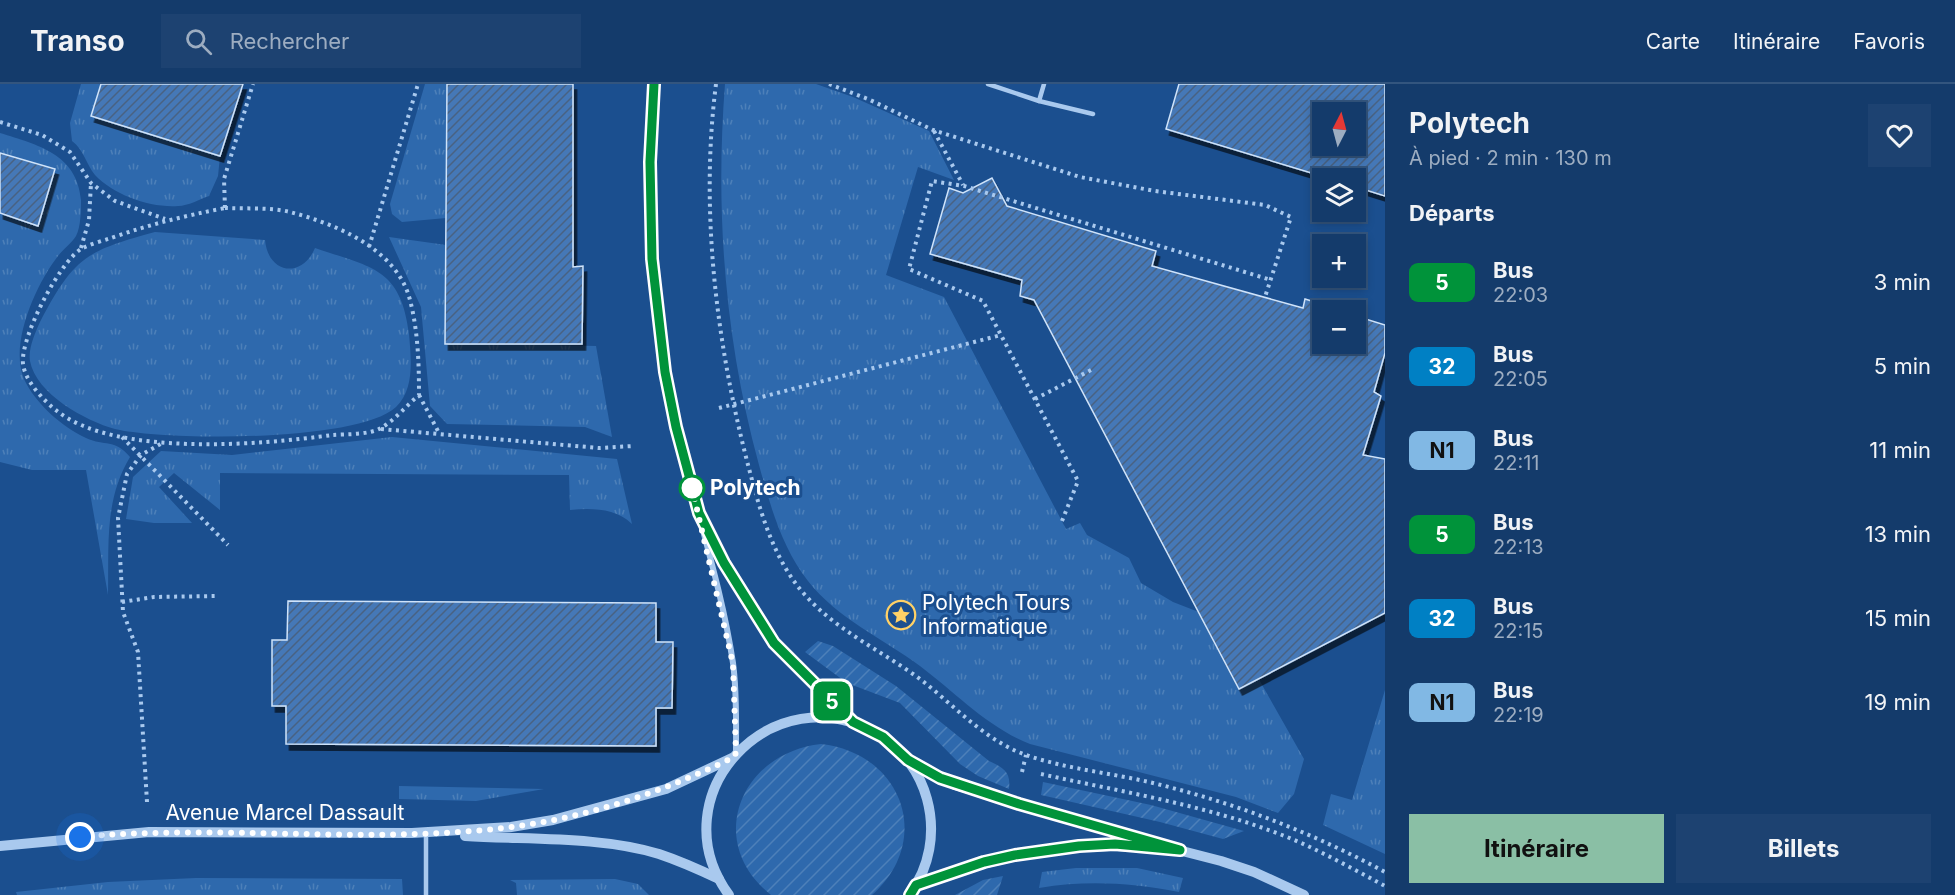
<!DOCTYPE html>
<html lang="fr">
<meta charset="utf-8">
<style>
:root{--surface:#143b6b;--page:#1d4271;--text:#f1f3f6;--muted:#9dadc1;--line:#33557e;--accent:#8abfa5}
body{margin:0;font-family:Inter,sans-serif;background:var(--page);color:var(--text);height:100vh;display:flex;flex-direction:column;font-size:22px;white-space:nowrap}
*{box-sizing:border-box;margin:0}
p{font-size:20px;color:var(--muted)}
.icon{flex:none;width:33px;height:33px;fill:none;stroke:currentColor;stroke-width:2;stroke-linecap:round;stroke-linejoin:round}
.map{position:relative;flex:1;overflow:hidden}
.side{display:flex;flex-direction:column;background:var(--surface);width:570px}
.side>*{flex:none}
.badge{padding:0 12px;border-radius:9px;font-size:21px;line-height:39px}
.needle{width:39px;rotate:6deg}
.tools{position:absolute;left:1312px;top:18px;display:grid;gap:12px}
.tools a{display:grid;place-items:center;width:54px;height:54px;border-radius:0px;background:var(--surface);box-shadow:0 3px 9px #0003,0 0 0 2px var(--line);font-size:30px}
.you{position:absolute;width:30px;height:30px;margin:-15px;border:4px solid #fff;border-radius:50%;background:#1a73e8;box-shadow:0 0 0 9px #1a73e833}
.map>.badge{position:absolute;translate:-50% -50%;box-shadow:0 0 0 3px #fff}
h2{padding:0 24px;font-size:22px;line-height:54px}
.round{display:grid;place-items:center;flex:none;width:63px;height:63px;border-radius:0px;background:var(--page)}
.head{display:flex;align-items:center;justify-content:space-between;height:102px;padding:0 24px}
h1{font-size:28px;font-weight:700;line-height:45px}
.action{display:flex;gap:12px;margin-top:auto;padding:12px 24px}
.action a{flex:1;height:69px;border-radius:0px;background:var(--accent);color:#111;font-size:24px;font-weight:700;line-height:69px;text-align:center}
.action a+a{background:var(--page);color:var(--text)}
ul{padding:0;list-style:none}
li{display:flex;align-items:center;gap:18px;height:84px;padding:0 24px}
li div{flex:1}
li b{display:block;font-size:22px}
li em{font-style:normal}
li .badge{min-width:66px;font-weight:700;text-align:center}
header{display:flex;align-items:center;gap:36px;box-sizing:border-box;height:84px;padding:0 30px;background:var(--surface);border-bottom:2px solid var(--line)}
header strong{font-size:28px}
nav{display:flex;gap:33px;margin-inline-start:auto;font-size:21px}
.search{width:420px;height:54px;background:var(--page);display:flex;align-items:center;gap:15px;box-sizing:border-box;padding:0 21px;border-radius:0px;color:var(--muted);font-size:22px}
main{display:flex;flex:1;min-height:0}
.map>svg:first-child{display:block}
.grass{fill:url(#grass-tufts)}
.garden{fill:url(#garden-furrows)}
.building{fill:url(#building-hatch);stroke:#cfe3fa;stroke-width:1.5;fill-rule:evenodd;filter:url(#shadow)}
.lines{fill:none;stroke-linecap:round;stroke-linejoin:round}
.path{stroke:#a9c9ee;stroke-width:4;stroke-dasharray:3 4.5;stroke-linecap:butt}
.service{stroke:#a9c9ee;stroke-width:4.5}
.minor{stroke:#a9c9ee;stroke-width:6}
.tertiary{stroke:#a9c9ee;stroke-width:10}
.line-casing{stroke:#fff;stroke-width:14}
.line{stroke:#00933a;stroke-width:9}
.walk{stroke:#fff;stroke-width:6;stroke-dasharray:0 10.8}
.stop-dot{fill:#fff;stroke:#00933a;stroke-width:3}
.labels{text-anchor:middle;stroke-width:6;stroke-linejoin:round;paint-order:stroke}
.stop-label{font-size:21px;font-weight:bold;fill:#fff;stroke:#1b4f8f;text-anchor:start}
.poi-label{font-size:21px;fill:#fff;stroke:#1b4f8f;text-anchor:start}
.street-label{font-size:21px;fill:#fff;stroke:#1b4f8f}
</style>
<header>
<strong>Transo</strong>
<div class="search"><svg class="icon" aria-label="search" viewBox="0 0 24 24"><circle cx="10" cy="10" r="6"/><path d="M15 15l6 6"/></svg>Rechercher</div>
<nav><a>Carte</a><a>Itinéraire</a><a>Favoris</a></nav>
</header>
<main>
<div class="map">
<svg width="1385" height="811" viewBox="0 0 1385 811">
<defs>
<pattern id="grass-tufts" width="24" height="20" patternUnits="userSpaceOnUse" patternTransform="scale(1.5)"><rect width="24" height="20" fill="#2e69ad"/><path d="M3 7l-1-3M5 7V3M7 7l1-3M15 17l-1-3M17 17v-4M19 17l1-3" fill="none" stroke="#4d80b9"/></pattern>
<pattern id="garden-furrows" width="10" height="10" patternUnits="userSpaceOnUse" patternTransform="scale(1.5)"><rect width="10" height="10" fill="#2e69ad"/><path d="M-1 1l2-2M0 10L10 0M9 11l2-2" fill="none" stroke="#4d80b9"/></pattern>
<pattern id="building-hatch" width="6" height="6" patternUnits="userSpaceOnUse" patternTransform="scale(1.5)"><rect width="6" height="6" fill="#4478b7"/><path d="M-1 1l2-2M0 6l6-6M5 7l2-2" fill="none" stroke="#486282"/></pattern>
<filter id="shadow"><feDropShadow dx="3.5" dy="6" stdDeviation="0" flood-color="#0009"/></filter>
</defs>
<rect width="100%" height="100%" fill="#1b4f8f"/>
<g class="grass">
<path d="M 81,0 L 101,0 L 91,32 L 220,72 L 218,92 L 209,112 C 200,115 188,122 178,122 C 150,124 114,111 95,91 C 86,80 84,66 72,57 L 70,39 Z"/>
<polygon points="425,0 447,0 446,134 402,138 392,130 390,120"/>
<path d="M 725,0 L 816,0 L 853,13 L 929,47 L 954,96 L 918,83 L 886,191 L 944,213 L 1066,445 L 1080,439 L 1087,451 L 1129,474 L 1141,499 L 1173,518 L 1227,539 L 1304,675 L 1294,710 L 1278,729 L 1236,713 L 1030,660 C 987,643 956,609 920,582 C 882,554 838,535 808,497 C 782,464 770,421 759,381 C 725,256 715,129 725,0 Z"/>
<path d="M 0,49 C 38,61 77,70 81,116 C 81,125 81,143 76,152 C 72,159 63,165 58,172 C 36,200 9,260 24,295 C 35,319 62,343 86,354 C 105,363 114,354 130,373 C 104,416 109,462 108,511 L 86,386 L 32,386 L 0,378 Z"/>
<path d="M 155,148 L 265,156 C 268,190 302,195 315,164 C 370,183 401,183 409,250 C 411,274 415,305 396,323 C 359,358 166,357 115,345 C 86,337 36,310 30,277 C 28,265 35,249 40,238 C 74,173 86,167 155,148 Z"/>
<polygon points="389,153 446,161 445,259 596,262 612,353 585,343 447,340 430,322 421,223"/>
<path d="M 392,353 L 617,375 L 632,440 C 615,424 592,424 570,426 L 569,391 L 220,389 L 220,426 L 174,389 L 159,403 L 192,439 L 154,439 L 126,435 L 133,393 L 161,367 L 232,371 Z"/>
<polygon points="1385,606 1385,770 1323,741 1331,710 1352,716"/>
<polygon points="399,702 544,705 476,717 399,715"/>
<path d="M 1076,784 L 1137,784 L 1183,794 L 1179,808 C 1131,799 1088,796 1039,804 L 1042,788 Z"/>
<polygon points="196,794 402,795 403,811 17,811 16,808 108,798"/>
<polygon points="615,795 638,800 649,811 517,811 516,799 510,796"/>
</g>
<g class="garden">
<path d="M 818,557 L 833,562 L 896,602 L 989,677 C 1004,684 1011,688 1009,705 L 978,692 L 960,680 L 900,619 L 847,599 L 805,568 Z"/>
<path d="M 821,660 C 902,669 934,756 872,811 L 771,811 C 704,758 740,669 821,660 Z"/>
<polygon points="1043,698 1151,721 1244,747 1223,755 1160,738 1041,711"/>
<polygon points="1003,792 997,811 955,811 983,796"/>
</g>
<g class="building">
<polygon points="101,0 243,0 220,72 91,32"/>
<polygon points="447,0 573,0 573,183 583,182 582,260 445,260"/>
<path d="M 1179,0 L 1385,0 L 1385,112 L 1356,103 L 1356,94 L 1328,94 L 1166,45 ZM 1323,28 L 1356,28 L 1356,62 L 1323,62 Z"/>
<polygon points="0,69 55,85 38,142 0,129"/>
<polygon points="992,94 1007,122 1156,167 1152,182 1303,224 1305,215 1341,226 1323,226 1323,260 1356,260 1356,232 1385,241 1385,269 1374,308 1381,312 1363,371 1385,375 1385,529 1239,605 1034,216 1020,212 1022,196 930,170 949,104 963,109"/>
<polygon points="288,517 656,519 656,558 673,558 672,624 656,624 656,662 286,660 286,622 272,622 272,556 287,556"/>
</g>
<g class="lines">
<g class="path">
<path d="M 716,0 C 700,125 716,256 747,377 C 759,423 772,474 805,511 C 837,547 882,567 920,595 C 954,621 984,656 1026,671 C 1066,685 1112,689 1153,699 C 1235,719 1311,748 1385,788"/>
<polyline points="829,0 868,15 933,46 1080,93 1155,107 1265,121 1291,133 1265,213"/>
<polyline points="0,38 42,51 70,68 91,99 115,117 165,135"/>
<polyline points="934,47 963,101"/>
<path d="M 225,124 C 246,125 270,123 290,128 C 336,140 397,165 410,216 C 418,247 419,279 419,311 C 407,321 395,336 381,344 C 369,351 346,350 332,351 C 261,361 115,373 57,327 C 44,317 25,297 23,280 C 20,254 59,179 81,165 C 90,160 102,157 111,154 C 151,140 184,132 225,124 Z"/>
<polyline points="225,124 224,95 253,0"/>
<polyline points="369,163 418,0"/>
<polyline points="81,164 89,136 91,99"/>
<polyline points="419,311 439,349"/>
<polyline points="1035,315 1093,285"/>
<polyline points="719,324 1001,251"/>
<polyline points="381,345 599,364 634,362"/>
<polyline points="122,353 228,461"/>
<polyline points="1062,437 1078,397 983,217 909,185 932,97 964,102 1271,196"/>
<polyline points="122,518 154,513 215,512"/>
<polyline points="1022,688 1026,671"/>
<path d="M 1041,690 C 1127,709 1218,723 1299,758 C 1328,771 1357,787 1385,802"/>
<polyline points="147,718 138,568 123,528 118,434 127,390 141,371 164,358"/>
</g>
<g class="service">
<polyline points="988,0 1039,17 1093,30"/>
<polyline points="1039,17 1044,0"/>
<polyline points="426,749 426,811"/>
</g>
<g class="minor">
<path d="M 654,0 C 640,113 651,234 677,344 C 694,422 721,499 733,579 C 737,608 736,639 736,669"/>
<polyline points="705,440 724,479 774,559 853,638"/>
</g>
<g class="tertiary">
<polyline points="911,678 955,701 1151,759 1221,777 1254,788 1304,811"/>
<path d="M 465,752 C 527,756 600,752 659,770 C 680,777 700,786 719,795"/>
<polyline points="0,762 149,748 412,749 511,743 553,736 666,705 732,674"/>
<path d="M 916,801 C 992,774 1067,756 1148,764"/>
<path d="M 729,811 C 656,711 774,587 879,651 C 903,665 920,689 927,715 C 936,748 930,784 909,811"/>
</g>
</g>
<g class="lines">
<g class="line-casing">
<polyline id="line" points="654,0 650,78 652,175 665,288 676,343 699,429 724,479 774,559 853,638 883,653 908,676 940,694 1019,720 1180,766 1115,760 1079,762 1015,771 984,778 916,801 910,811"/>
</g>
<use href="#line" class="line"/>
<path class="walk" d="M 80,753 C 224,740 369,761 512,743 C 588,733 663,708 732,674 L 736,669 L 733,580 L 692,404"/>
</g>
<defs>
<g id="sight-ring" transform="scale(1.5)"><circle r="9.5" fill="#1b4f8f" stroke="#ffd166" stroke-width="1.5"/><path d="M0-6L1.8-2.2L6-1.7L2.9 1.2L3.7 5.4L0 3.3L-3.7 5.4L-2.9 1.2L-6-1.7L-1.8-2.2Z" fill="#ffd166"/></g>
</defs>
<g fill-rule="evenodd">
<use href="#sight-ring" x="901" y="531"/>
</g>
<circle class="stop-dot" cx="692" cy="404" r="12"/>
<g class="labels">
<g class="stop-label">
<text x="710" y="411">Polytech</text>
</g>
<g class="poi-label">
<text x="922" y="526">Polytech Tours<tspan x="922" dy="24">Informatique</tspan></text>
</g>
<g class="street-label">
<text x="285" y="736">Avenue Marcel Dassault</text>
</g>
</g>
</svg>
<div class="tools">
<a><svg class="needle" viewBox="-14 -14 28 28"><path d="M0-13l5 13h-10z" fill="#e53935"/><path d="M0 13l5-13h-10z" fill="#9dadc1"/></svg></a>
<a><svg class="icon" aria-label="layers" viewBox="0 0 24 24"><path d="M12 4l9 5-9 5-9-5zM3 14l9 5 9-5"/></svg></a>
<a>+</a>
<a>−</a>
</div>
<div class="you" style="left:80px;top:753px"></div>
<b class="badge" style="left:832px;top:617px;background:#00933a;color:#fff">5</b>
</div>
<section class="side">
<div class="head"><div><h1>Polytech</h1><p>À pied · 2 min · 130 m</p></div><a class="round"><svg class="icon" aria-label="heart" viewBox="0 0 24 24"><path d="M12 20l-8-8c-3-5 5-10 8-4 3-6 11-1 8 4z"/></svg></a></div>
<h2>Départs</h2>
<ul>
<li><span class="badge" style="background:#00933a;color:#fff">5</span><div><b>Bus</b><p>22:03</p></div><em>3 min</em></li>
<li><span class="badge" style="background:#0080c4;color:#fff">32</span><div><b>Bus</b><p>22:05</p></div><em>5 min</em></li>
<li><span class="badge" style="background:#81b8e4;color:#111">N1</span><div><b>Bus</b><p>22:11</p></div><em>11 min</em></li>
<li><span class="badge" style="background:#00933a;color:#fff">5</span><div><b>Bus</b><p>22:13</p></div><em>13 min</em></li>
<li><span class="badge" style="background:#0080c4;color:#fff">32</span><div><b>Bus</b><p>22:15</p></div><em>15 min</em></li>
<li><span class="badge" style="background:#81b8e4;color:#111">N1</span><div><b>Bus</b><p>22:19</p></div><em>19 min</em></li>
</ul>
<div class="action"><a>Itinéraire</a><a>Billets</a></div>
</section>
</main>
